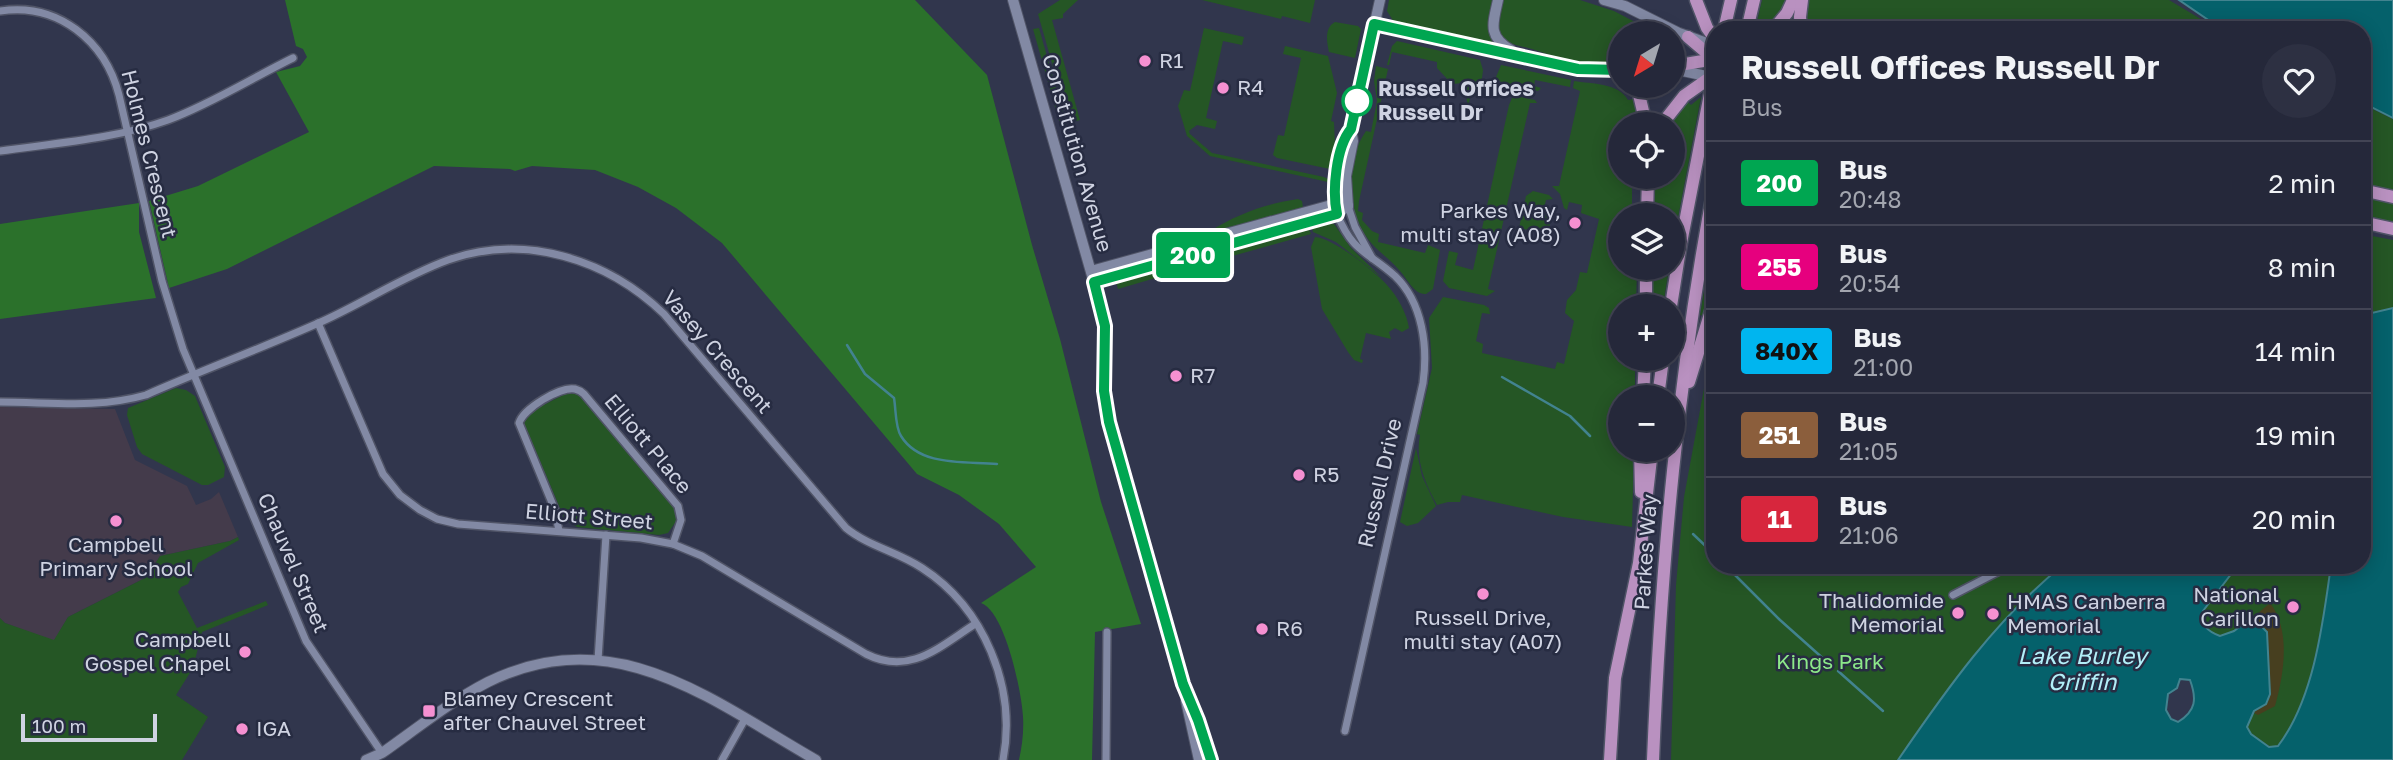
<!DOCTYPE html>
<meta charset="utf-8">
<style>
:root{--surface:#25283a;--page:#2d3042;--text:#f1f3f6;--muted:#a3a6af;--line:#424454}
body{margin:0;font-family:"Golos Text",sans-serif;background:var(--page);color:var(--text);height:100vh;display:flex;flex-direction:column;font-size:26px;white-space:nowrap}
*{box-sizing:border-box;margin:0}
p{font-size:23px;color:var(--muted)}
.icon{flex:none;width:38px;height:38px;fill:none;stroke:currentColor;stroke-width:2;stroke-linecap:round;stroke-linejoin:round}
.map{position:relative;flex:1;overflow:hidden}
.side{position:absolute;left:1706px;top:21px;width:665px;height:553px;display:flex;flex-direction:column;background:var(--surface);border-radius:28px;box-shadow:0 4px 18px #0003,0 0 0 2px var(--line)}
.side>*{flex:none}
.badge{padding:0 14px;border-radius:5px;font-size:24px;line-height:46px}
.needle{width:46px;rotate:218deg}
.controls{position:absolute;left:1608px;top:21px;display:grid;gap:14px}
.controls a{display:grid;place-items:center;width:77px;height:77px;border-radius:50%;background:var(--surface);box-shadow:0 4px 18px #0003,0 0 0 2px var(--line);font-size:35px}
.scale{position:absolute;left:21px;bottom:18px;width:136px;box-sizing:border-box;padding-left:7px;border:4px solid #cfd3e2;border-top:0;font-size:19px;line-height:24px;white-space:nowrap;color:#cfd3e2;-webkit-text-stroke:5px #272c42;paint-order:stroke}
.map>.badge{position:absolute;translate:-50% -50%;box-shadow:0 0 0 4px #fff}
.round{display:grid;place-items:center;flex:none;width:74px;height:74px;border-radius:37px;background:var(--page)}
.overview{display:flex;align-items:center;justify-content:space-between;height:119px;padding:0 35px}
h1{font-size:33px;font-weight:700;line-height:52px}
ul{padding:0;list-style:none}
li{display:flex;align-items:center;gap:21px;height:84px;padding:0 35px;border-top:2px solid var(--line)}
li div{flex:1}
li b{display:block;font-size:26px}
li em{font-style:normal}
li .badge{min-width:77px;font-weight:700;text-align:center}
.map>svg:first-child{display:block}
.education{fill:#443b4b}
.green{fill:#255625}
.forest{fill:#2b712b}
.sand{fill:#473f1f}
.water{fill:#05616b;stroke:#42838f;stroke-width:2;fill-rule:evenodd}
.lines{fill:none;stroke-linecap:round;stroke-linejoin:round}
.stream{stroke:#42838f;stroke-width:2.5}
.minor-casing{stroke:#505467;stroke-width:10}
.tertiary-casing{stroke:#505467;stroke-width:12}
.primary-casing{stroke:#505467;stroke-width:15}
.minor{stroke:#8289a4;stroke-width:7}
.tertiary{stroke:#8289a4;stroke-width:10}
.primary{stroke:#b991c0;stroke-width:12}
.primary-bridge-casing{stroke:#505467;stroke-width:15;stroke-linecap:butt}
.primary-bridge{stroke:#b991c0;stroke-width:12}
.line-casing{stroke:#fff;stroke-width:16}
.line{stroke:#00a651;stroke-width:10}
.poi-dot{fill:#f590d1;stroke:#272c42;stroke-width:2.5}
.stop-dot{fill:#fff;stroke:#00a651;stroke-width:3.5}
.labels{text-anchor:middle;stroke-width:5;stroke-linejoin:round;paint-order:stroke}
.poi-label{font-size:21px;fill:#cfd3e2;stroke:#272c42;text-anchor:start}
.stop-label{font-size:21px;font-weight:bold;fill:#cfd3e2;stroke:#272c42;text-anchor:start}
.street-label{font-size:21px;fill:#cfd3e2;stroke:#272c42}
.park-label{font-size:21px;fill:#8ce889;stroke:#272c42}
.water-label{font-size:23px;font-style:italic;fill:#b2eff8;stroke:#272c42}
</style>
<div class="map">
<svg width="2393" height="760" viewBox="0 0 2393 760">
<rect width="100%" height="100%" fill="#31364d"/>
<polygon class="education" points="0,407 115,409 135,460 187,486 196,505 211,499 219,492 238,537 230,541 160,556 147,577 68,617 54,641 5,623 0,618"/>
<g class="green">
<polygon points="1060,0 1078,0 1063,14 1063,18 1052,20 1080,120 1069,123 1038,14"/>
<polygon points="1202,0 1315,0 1310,23 1282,16 1281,19"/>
<polygon points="1389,0 1495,0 1489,28 1492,42 1483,42 1394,22 1387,11"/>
<path d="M 1502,0 L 1580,0 L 1614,11 L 1656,33 L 1620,33 L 1620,65 C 1586,67 1566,60 1535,50 C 1517,44 1509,47 1497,31 Z"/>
<polygon points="1762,0 1788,0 1779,15 1767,28 1763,25 1755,30"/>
<polygon points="1808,0 2169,0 2219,30 1808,30 1806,22"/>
<path d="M 1335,22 L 1358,26 L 1361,29 L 1355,58 L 1329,52 C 1327,41 1324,28 1335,22 Z"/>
<polygon points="1039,28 1066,124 1069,131 1060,124 1033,29"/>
<polygon points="1204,28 1244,37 1242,45 1223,41 1206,118 1217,121 1215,129 1197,125 1189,131 1190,134 1212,153 1324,177 1328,179 1328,182 1210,156 1187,136 1178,106 1184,90 1190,91"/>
<polygon points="1397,41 1480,60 1483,70 1481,86 1473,85 1468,107 1464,83 1452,84 1437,68 1437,62 1392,52 1389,65 1387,65 1392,46"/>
<polygon points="1285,46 1328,56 1337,93 1331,121 1334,122 1335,146 1330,169 1277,158 1273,155 1278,135 1284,136 1301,58 1283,54"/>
<polygon points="1501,65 1571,80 1570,87 1535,80 1534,86 1541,88 1538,91 1502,83 1496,77"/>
<path d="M 1376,66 L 1388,69 L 1359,201 L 1358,211 L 1363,213 L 1362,220 L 1372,231 L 1379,234 L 1378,242 L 1425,253 L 1428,245 L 1440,250 L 1433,289 L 1426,294 C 1414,295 1407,278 1399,270 C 1390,259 1377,251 1368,239 C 1345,207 1344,164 1366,131 L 1371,132 L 1377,101 L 1374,81 Z"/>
<path d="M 1574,81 C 1592,84 1619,83 1628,100 L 1634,99 L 1640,124 L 1620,124 L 1620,177 L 1632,177 L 1632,215 L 1620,215 L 1620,268 L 1637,268 L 1636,306 L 1620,306 L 1620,359 L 1635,359 L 1635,397 L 1620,397 L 1620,450 L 1634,450 L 1632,527 L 1563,517 L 1462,495 L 1460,502 L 1448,502 L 1437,505 C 1425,484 1415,459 1420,435 L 1417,434 L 1432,368 L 1429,318 L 1443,297 L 1484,305 L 1489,308 L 1490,314 L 1482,313 L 1476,341 L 1483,344 L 1482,353 L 1555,369 L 1557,362 L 1564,364 L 1574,321 L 1565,313 L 1567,300 L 1576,290 L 1580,272 L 1587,273 L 1599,219 L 1581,213 L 1582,205 L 1569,202 L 1567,210 L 1564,208 L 1560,194 L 1552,186 L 1559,186 L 1580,91 L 1573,88 Z"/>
<polygon points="1516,96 1535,100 1537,103 1530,103 1488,289 1495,291 1487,296 1449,288 1443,281 1449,251 1458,253 1455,265 1473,270 1509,105 1512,98"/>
<polygon points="1701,97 1673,244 1673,215 1653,215 1653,177 1673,177 1673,124 1669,124 1687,101 1691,105"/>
<polygon points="2362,104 2393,119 2393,191 2363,185"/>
<polygon points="1533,191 1549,195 1553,199 1546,200 1543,212 1552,214 1548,234 1519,228 1526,196"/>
<polygon points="2363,196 2393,203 2393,224 2363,217"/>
<path d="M 1298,199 L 1302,201 L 1303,208 L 1213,233 L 1210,231 C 1238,214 1265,204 1298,199 Z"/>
<polygon points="1715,221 1715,285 1704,316 1700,315"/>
<polygon points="1326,222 1334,224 1351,248 1382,278 1336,242 1313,232 1312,226"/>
<polygon points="1308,227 1311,234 1218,260 1220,255 1226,250"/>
<polygon points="2362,234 2393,240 2393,308 2363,315"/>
<path d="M 1315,237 C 1333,238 1375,271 1387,285 C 1398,297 1407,314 1409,328 L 1402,332 L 1395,328 L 1389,332 L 1391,339 L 1366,333 L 1360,359 L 1363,360 L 1362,363 L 1354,360 L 1348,352 L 1322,309 L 1311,247 Z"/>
<polygon points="1184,262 1183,270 1118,289 1116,282"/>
<polygon points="1652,268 1669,268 1663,306 1651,306"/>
<path d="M 1715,329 L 1715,565 L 2062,565 C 1996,621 1947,689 1898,760 L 1671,760 L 1676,585 L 1684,497 Z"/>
<polygon points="176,388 186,390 195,396 225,467 224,477 208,485 202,485 142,454 137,447 127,415 128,408"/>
<polygon points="567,393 578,394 584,399 674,506 677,520 668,533 659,535 577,527 565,520 524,423 532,411"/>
<polygon points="1416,448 1422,476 1436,506 1418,523 1407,526 1400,522"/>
<polygon points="238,537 239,540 198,563 188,584 181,587 178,592 197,628 266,601 268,605 202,632 193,668 176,695 208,717 182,760 0,760 0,618 5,623 54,640 68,617 147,577 160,556 230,541"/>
<path d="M 2238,565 L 2331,565 C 2326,601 2308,735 2272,748 L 2251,734 L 2247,727 L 2254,711 L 2252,617 L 2234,631 L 2220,636 C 2209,632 2198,624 2203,611 Z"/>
</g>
<g class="forest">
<path d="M 285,0 L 915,0 L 987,75 L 1032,245 L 1060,339 L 1101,502 L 1141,624 L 1095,632 L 1092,760 L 1019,760 C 1022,747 1024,731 1023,717 C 1022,693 1005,611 981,603 L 1036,567 L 999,524 L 959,495 L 917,474 L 722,243 L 676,208 L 638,187 L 595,170 L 532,166 L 515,171 L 510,169 L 434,166 L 227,269 L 169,288 L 149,201 L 198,186 L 309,132 L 276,72 L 300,66 L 307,57 L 303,49 L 296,46 Z"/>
<polygon points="139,203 139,232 156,298 0,319 0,224"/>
</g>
<path class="sand" d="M 2270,603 C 2291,630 2284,674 2275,706 L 2258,715 L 2252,712 L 2251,619 Z"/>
<g class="water">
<polygon points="2179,0 2393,0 2393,118 2363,103 2362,30 2223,30"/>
<path d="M 2393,308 L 2393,760 L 1898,760 C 1946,690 1996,619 2063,565 L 2238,565 L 2203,611 C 2198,624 2209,632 2220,636 L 2234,631 L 2252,617 L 2267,632 L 2270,694 L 2266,704 L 2254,711 L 2247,727 L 2251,734 L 2269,747 L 2278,746 C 2314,699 2323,623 2331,565 L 2362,565 L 2362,431 C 2366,420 2372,411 2363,401 L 2363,315 ZM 2180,679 L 2190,680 C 2197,699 2196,711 2178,722 L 2171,719 L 2166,710 L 2168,694 L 2177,688 Z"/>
</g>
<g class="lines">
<g class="stream">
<path d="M 847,345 L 865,374 L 894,398 C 896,409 895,427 901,436 C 920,467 965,461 997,464"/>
<polyline points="1502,377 1570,416 1590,436"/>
<polyline points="1693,534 1715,555"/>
<polyline points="1725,565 1780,620 1826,661"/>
<polyline points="1838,671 1883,711"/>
</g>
<g class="minor-casing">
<g id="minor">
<path d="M 0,11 C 58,2 105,41 119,95 L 162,281 L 183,349 L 306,641 L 382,753"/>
<path d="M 0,151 C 56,143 115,139 168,120 C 211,104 252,78 293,58"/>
<polyline points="1348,206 1355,227 1372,258"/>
<path d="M 1337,214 C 1353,253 1367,251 1395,276 C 1423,303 1428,347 1423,383 L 1345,731"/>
<path d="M 318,323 L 383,474 L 400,495 L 420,510 L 437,519 L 458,524 L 641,538 L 673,544 L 702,556 L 866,654 C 910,676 939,647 975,624"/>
<path d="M 0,402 C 51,402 96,409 146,395 C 205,369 265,347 323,321 C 365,302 404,276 448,260 C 525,233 607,259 664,314 L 846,528 C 868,546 898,552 922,568 C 984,608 1017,687 1003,760"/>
<path d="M 559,531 L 555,510 L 519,423 C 523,409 560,386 575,389 C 579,390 581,391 584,394 L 678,506 L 681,520 L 673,544"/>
<polyline points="1953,595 2011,565"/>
<polyline points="598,660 606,535"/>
<polyline points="722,760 745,719"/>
<polyline points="1106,760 1107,632"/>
</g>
</g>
<g class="tertiary-casing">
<g id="tertiary">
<path d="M 1013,0 L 1103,314 C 1109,350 1101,386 1109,422 L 1183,684 L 1198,720 L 1210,760"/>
<path d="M 1498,0 C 1493,23 1487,36 1511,50"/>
<polyline points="1604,0 1625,6 1679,33 1715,46"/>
<polyline points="1374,24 1578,69 1620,70"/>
<polyline points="1673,69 1711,77"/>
<polyline points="1348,206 1346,176 1353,141 1351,129 1380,0"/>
<path d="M 1336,210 C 1331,189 1337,145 1351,129"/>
<polyline points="1091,271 1335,204 1348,206"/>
<polyline points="1094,282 1337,214 1348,206"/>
<polyline points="1186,701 1199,760"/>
<path d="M 366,760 L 382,753 C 416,729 451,701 488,682 C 614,620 711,700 816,760"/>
</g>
</g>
<g class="primary-casing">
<g id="primary">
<polyline points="1696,0 1707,28 1715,39"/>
<polyline points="1724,30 1731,0"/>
<polyline points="1747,30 1754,0"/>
<polyline points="1773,30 1787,13 1793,0"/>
<polyline points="1801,30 1800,17 1802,0"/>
<polyline points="1688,37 1715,60"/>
<polyline points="1673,66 1715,59"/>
<polyline points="1616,70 1620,71"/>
<polyline points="1637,86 1646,124"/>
<polyline points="1662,124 1684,96 1711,77"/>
<polyline points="2362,190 2393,197"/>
<polyline points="1647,215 1648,177"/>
<polyline points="2362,222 2393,229"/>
<polyline points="1646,306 1646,268"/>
<polyline points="1671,306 1681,243 1710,94"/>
<polyline points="1689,382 1715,298"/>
<polyline points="1643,397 1645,359"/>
<polyline points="1658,397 1663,359"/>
<polyline points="1640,450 1641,492"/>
<polyline points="1610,760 1615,678 1639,563 1652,450"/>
<path d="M 1653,760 C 1661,565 1678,373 1715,182"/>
</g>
</g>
<use href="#minor" class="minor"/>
<use href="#tertiary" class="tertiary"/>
<use href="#primary" class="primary"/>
<g class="primary-bridge-casing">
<polyline id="primary-bridge" points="1711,77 1715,75"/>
</g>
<use href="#primary-bridge" class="primary-bridge"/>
</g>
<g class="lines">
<g class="line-casing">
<path id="line" d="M 1211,760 L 1198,720 L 1183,684 L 1109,422 L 1104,391 L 1105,326 L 1094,282 L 1337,214 C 1332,191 1336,147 1351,129 L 1374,24 L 1578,69 L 1620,70"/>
</g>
<use href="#line" class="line"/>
</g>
<g class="poi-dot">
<circle cx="1145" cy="61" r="7"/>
<circle cx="1223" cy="88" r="7"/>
<circle cx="1575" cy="223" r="7"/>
<circle cx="1176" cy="376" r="7"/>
<circle cx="1299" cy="475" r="7"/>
<circle cx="116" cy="521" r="7"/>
<circle cx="1483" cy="594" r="7"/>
<circle cx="2293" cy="607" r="7"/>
<circle cx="1958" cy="613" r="7"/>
<circle cx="1993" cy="614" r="7"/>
<circle cx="1262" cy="629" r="7"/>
<circle cx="245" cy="652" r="7"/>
<rect x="422" y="704" width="14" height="14" rx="3.5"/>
<circle cx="242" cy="729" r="7"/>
</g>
<circle class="stop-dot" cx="1357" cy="101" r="14"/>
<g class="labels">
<g class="poi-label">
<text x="1159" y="68">R1</text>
<text x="1237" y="95">R4</text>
<text x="1561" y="218" text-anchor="end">Parkes Way,<tspan x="1561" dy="24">multi stay (A08)</tspan></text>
<text x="1190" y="383">R7</text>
<text x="1313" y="482">R5</text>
<text x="116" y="552" text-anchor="middle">Campbell<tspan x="116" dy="24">Primary School</tspan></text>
<text x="2279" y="602" text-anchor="end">National<tspan x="2279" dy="24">Carillon</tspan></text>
<text x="1944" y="608" text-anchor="end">Thalidomide<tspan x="1944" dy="24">Memorial</tspan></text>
<text x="2007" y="609">HMAS Canberra<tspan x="2007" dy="24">Memorial</tspan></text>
<text x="1483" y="625" text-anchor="middle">Russell Drive,<tspan x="1483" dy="24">multi stay (A07)</tspan></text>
<text x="1276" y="636">R6</text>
<text x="231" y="647" text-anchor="end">Campbell<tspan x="231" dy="24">Gospel Chapel</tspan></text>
<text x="443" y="706">Blamey Crescent<tspan x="443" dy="24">after Chauvel Street</tspan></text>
<text x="256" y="736">IGA</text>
</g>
<g class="stop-label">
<text x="1378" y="96">Russell Offices<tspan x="1378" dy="24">Russell Dr</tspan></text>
</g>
<g class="street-label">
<text transform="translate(1077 153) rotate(74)" y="7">Constitution Avenue</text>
<text transform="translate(149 154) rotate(76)" y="7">Holmes Crescent</text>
<text transform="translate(717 352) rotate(49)" y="7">Vasey Crescent</text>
<text transform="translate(648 444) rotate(50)" y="7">Elliott Place</text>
<text transform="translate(1380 483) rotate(-77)" y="7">Russell Drive</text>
<text transform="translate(589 517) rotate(5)" y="7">Elliott Street</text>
<text transform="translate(1646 552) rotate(-86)" y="7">Parkes Way</text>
<text transform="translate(293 563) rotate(67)" y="7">Chauvel Street</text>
</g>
<g class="park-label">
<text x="1830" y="669">Kings Park</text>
</g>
<g class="water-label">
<text x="2082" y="664">Lake Burley<tspan x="2082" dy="26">Griffin</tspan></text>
</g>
</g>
</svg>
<div class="controls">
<a><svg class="needle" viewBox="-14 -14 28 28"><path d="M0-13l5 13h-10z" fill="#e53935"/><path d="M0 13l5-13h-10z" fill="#a3a6af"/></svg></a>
<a><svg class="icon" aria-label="locate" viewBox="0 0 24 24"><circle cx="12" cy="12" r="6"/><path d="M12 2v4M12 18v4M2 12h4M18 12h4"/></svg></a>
<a><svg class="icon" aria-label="layers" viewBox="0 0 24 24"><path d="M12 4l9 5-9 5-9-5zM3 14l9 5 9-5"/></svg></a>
<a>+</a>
<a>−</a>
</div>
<div class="scale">100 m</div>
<b class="badge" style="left:1193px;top:255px;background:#00a651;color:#fff">200</b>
<section class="side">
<div class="overview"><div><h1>Russell Offices Russell Dr</h1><p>Bus</p></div><a class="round"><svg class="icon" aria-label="heart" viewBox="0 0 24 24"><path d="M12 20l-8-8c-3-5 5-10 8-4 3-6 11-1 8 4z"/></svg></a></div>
<ul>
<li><span class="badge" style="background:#00a651;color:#fff">200</span><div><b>Bus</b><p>20:48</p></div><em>2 min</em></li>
<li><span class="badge" style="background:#e6007e;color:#fff">255</span><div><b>Bus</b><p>20:54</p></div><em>8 min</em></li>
<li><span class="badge" style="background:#00b5ef;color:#111">840X</span><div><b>Bus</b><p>21:00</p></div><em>14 min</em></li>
<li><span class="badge" style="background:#8b5e3c;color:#fff">251</span><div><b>Bus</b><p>21:05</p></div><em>19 min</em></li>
<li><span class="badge" style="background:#d7263d;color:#fff">11</span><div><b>Bus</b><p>21:06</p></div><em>20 min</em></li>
</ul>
</section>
</div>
